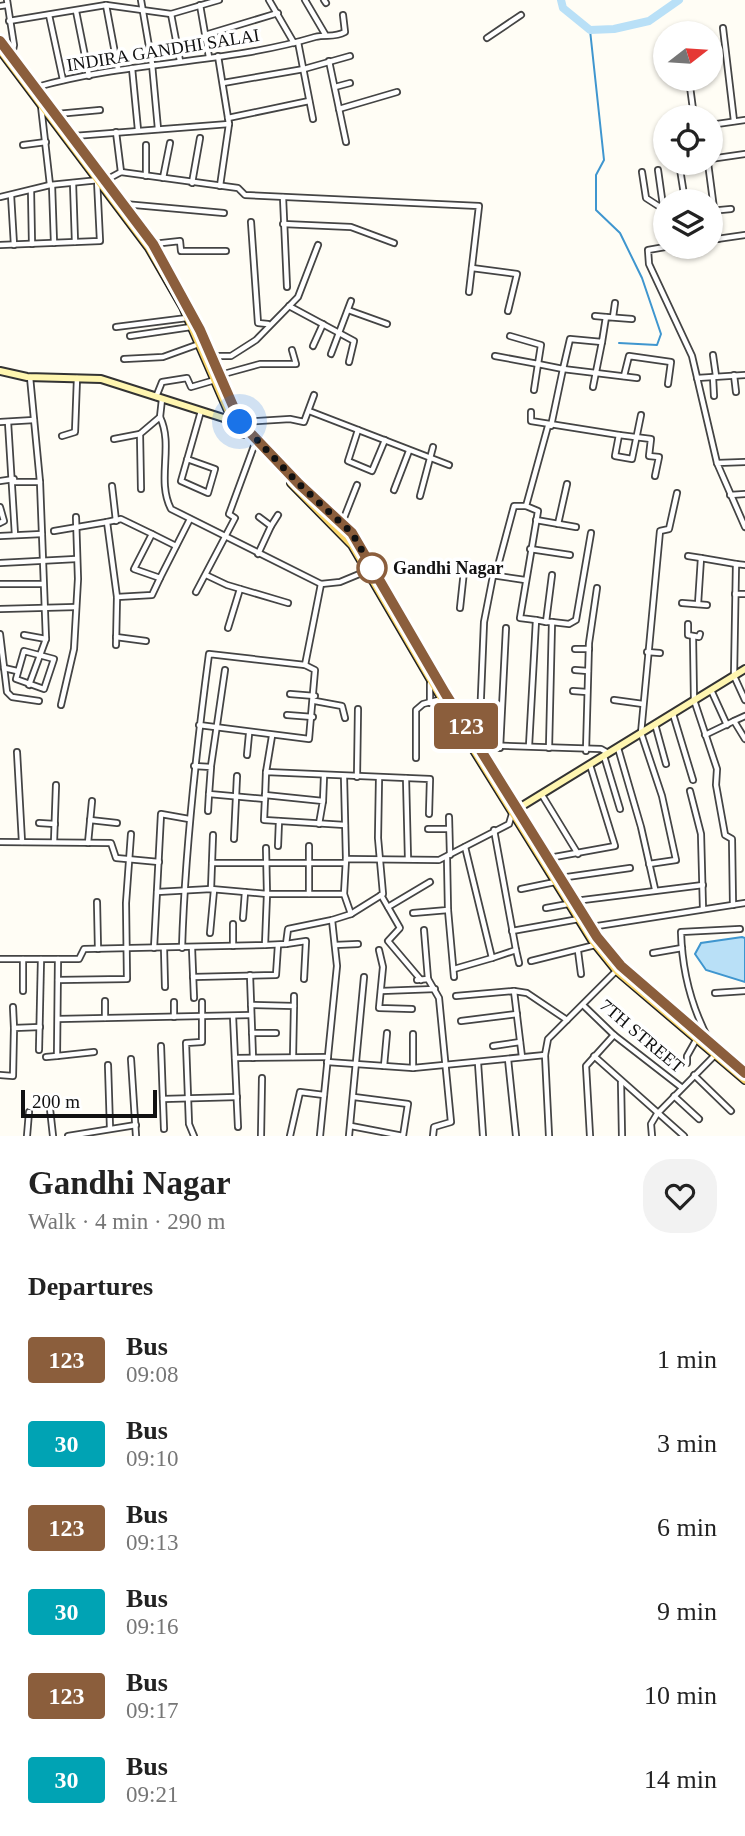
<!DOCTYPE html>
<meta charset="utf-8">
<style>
:root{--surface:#fff;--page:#f2f2f2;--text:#222;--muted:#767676}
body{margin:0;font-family:"Times New Roman",serif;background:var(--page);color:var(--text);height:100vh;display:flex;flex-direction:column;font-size:26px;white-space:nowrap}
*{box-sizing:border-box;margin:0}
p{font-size:23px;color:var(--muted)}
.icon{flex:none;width:38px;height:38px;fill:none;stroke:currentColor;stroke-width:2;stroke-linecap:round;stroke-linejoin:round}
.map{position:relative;height:1136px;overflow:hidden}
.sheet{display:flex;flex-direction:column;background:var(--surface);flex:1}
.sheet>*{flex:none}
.badge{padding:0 14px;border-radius:5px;font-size:24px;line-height:46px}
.needle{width:46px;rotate:73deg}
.tools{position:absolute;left:653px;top:21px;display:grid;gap:14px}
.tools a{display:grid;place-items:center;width:70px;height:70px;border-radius:50%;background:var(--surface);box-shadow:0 2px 5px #0004;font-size:35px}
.scale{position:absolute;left:21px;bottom:18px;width:136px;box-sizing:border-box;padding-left:7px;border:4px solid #111;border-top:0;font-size:19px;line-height:24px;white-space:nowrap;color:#111;-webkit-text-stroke:5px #fff;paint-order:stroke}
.you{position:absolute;width:35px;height:35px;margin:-18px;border:5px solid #fff;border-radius:50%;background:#1a73e8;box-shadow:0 0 0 10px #1a73e833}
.map>.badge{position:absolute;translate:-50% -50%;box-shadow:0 0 0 4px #fff}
h2{padding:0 28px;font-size:26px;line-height:63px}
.round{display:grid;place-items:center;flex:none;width:74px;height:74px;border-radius:28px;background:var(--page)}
.summary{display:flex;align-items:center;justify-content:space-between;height:119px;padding:0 28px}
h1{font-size:33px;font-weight:700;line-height:52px}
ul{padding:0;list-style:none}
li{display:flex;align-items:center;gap:21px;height:84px;padding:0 28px}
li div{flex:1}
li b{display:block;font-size:26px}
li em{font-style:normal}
li .badge{min-width:77px;font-weight:700;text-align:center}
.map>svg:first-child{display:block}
.water{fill:#b9e0f7;stroke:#3f96cf;stroke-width:2}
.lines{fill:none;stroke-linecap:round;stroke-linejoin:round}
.stream{stroke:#3f96cf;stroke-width:2}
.river{stroke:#b9e0f7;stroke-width:8}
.street-casing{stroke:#444;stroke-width:8}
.secondary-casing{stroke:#333;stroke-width:10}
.primary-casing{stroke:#222;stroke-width:10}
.street{stroke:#fff;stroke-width:4.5}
.secondary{stroke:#fff6b0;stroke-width:6}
.primary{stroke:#f9d66b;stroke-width:7}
.line-casing{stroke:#fff;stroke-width:16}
.line{stroke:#8b5e3c;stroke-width:10}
.walk{stroke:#111;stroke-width:7;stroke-dasharray:0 12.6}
.stop-dot{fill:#fff;stroke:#8b5e3c;stroke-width:3.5}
.labels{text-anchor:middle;stroke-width:7;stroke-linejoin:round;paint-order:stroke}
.street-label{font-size:18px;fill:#111;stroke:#fff}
.stop-label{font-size:18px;font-weight:bold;fill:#111;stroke:#fff;text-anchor:start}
</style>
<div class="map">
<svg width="745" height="1136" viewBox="0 0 745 1136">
<rect width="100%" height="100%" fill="#fffdf5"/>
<polygon class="water" points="742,937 745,938 745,982 706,970 695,954 701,943"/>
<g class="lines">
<polyline class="stream" points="590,30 604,160 596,175 596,210 620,233 642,278 661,334 657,345 619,343"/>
<polyline class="river" points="561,0 563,8 590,30 614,29 649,21 679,0"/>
<g class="street-casing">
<g id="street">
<polyline points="7,0 14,45 12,55"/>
<polyline points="141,0 152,64 158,129"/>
<polyline points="269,0 294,43"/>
<polyline points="305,0 325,34"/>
<polyline points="324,0 326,3"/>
<polyline points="106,5 118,69"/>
<polyline points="200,5 209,57"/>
<polyline points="0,6 7,5"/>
<polyline points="76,11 89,76"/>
<polyline points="171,14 180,61"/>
<polyline points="49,15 63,80"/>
<polyline points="9,21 106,5 171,14 219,0"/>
<polyline points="723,28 734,121"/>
<polyline points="205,35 278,13"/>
<polyline points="487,38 521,15"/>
<polyline points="298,42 313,119"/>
<polyline points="218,56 229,124 220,186"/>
<polyline points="329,61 346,142"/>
<polyline points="132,68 138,130"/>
<polyline points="689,79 694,117"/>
<polyline points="223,83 304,69 350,56"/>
<path d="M 37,87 C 128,61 225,64 315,37 C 326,34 334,38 345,32 L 343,15"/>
<polyline points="335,87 350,83"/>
<polyline points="41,106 50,185"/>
<polyline points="339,109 397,92"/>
<polyline points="57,114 100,110"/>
<polyline points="228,118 309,101"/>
<polyline points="710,125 745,120"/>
<polyline points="116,132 121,172"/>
<polyline points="74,136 229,124"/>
<polyline points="23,145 46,142"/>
<polyline points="710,159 745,154"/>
<polyline points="708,163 718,239"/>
<polyline points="680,169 685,201"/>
<polyline points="658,170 665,220"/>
<polyline points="642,172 646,198 663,209"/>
<polyline points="146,176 146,145"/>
<polyline points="163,178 170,143"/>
<polyline points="106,180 121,172 238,188 245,195 479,206 469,292"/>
<polyline points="73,183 75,242"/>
<polyline points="192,183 200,138"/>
<polyline points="52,185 54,243"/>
<polyline points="31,190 32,244"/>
<polyline points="11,195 14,245"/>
<polyline points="0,197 50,185 99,180"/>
<polyline points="283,197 287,287"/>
<polyline points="124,204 224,213"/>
<polyline points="710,211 731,209"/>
<polyline points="251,222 258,323 268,324"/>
<polyline points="283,224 351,227 394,243"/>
<polyline points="710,240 745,235"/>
<polyline points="153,244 180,241 181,251 226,251"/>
<polyline points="0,245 100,241 97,180"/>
<polyline points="665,247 648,250 649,264 692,356 717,463"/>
<polyline points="472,268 517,274 508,311"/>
<polyline points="289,306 354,341 349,362"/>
<polyline points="348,310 387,324"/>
<polyline points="595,316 606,317"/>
<polyline points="613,317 615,303"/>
<polyline points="116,327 187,318"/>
<polyline points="130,336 191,327"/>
<polyline points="313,346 323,324"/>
<polyline points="331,354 351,301"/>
<polyline points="713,355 716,376"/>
<polyline points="209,356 231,356 256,340 298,297 318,245"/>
<polyline points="495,356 538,364 541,345 510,336"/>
<polyline points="124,359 163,357 199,344"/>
<polyline points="220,375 260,364 296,364 292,350"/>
<polyline points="734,375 736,392"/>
<polyline points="624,376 629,356 671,362 668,384"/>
<polyline points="713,377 714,396"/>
<polyline points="697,378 745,375"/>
<polyline points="593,387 602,342"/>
<polyline points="534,390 538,364 563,369 570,339 602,342 606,317 632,319"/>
<polyline points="156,397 162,382 187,378 191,387 215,380"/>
<polyline points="309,411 449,465"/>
<polyline points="531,412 531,421 619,435 615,456 632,459 641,415"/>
<path d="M 160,417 C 174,446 156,480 171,509 L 321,584 L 340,582 L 369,570"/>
<polyline points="0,422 34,420"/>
<polyline points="8,422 15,535"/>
<polyline points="240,422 290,419 304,422 314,395"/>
<polyline points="551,426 563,369 637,378"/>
<polyline points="358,430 348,461 372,471 385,440"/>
<polyline points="619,435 651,439 649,456 659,457 655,476"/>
<polyline points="62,436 75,432 77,378"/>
<polyline points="114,439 140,434"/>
<polyline points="187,459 215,469 208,493 181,481 201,411"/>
<polyline points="745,462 717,463 745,527"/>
<polyline points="0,481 14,479"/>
<polyline points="14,482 40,482"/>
<polyline points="112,486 116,521"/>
<polyline points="141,489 140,434 160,417 162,399"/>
<polyline points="394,490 409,451"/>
<polyline points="730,495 745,494"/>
<polyline points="420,496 433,447"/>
<polyline points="0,507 4,521 0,523"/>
<polyline points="536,520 576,527"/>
<polyline points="342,523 357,485"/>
<polyline points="558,524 567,484"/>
<polyline points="271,526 278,515"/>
<polyline points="54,531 107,522"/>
<polyline points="152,534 176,546"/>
<polyline points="0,536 42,534"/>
<polyline points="530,549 570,555"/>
<polyline points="258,554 271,526 259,517"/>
<polyline points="688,556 701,558"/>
<polyline points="499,562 514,506 526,506"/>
<polyline points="0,563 76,559"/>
<polyline points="745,565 736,564 734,676 745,700"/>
<polyline points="206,575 227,585 288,603"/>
<polyline points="0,584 43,584"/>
<polyline points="196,592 235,518 229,514 254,446"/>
<polyline points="735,594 745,594"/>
<polyline points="117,597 152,595 160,578"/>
<polyline points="682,603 707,605"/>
<polyline points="698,604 701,558 736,564"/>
<polyline points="460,608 464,571 525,580"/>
<polyline points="0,609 76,607"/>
<polyline points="536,620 520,618 538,511 526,506 548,426"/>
<polyline points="546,622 552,622 549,748"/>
<polyline points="552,622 569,624 576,620 591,533"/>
<polyline points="688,624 688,635 699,637 700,634"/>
<polyline points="228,628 240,589"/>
<polyline points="0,634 7,692 12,697 39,701"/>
<polyline points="24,635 46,639"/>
<polyline points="116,637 146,641"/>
<polyline points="693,637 694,700 717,769 716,785 725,835 732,839 733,905"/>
<polyline points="116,645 117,597 107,522 121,519 152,534 134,569 160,578 190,519"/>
<polyline points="575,649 589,649"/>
<polygon points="24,651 54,659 44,689 16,679"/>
<polyline points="647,652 660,653"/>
<polyline points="305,665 321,584"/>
<polyline points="4,668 17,671"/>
<polyline points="575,670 588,671"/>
<polyline points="29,685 46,639 40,482 30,377"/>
<polyline points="711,690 727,725"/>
<polyline points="573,691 587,692"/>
<polyline points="290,694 315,696"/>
<polyline points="614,700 643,704"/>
<polyline points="315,701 342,706 345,718"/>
<polyline points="430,703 430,683"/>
<polyline points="61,705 74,649 78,579 76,517"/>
<polyline points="673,714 693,780"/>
<polyline points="287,715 313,717"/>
<polyline points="745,716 734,721 745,739"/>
<polyline points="655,724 666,764"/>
<polyline points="705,735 734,721"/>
<polyline points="479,744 484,622 493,576"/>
<polyline points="478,745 601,749 608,753"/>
<polyline points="529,746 536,620 546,622 552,575"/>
<polyline points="500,748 506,628"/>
<polyline points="618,748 641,827 655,889"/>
<polyline points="586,751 589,643 597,588"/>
<polyline points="17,752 22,842"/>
<polyline points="247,755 249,734"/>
<polyline points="604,756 620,809"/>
<polyline points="416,758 416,710 423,704 442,699"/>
<polyline points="194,766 211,767 209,794 265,799 266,772 430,779 429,814"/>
<polyline points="211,766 225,670"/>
<polyline points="266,772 272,736"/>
<polyline points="344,777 346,859"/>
<polyline points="357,777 358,709"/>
<polyline points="406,778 408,859"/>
<polyline points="690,791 701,834 703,909"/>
<polyline points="265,795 323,801 319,824"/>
<polyline points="542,795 578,854"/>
<polyline points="265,799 264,820 345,825"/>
<polyline points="323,801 324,776"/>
<polyline points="208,811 209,794"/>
<polyline points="449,817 450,855"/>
<polyline points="90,820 117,823"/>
<polyline points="39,823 55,824"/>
<polyline points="428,829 449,829"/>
<polyline points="234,839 237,776"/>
<polyline points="0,842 111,843 116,858 159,862"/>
<polyline points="54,842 56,785"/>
<polyline points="88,843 92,801"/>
<polyline points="278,846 279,821"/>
<polyline points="309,846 309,894"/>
<polyline points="465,847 492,958 516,950 494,830"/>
<polyline points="549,858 615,846 590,765"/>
<polyline points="212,863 344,863"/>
<polyline points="649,864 676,860 662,796 641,733 660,531 669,529 677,493"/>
<polyline points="560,878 630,868"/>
<polyline points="211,889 213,835"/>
<polyline points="521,889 555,882"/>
<polyline points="157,892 211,889 267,894 266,848"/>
<polyline points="381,895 400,928 388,941 421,980"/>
<polyline points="575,901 703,885"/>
<polyline points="97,902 98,949"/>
<polyline points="388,907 430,882"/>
<polyline points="546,908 568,904"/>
<polyline points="448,910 454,977"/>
<polyline points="413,913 448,910 447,858"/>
<polyline points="351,914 383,894 378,838 379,779"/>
<polyline points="243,918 245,892"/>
<polyline points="591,927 745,903"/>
<polyline points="424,930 428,979"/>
<polyline points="512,931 579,919"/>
<polyline points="210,933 214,890"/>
<polyline points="286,944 306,941 304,979"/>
<polyline points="265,945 286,944 288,929 332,920"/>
<polyline points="335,945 358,944"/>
<polyline points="233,946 233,924"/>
<polyline points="154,948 161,814 189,819"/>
<polyline points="164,948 165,987"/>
<path d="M 182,948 C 185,849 196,752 209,654 L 305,665 L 315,670 L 309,739 L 199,725"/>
<polyline points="192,948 194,998"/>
<polyline points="379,950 383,967 379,1008 412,1009"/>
<polyline points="516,950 519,963"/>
<polyline points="578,951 581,974"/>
<polyline points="653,953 682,948"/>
<polyline points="0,959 79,959 84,949 265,945 267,894 344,894"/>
<polyline points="58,959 57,1056 94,1052"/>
<polyline points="531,961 595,945"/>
<polyline points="454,969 492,958"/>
<polyline points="250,975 253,1058"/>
<polyline points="193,977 276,975 278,945"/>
<polyline points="58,980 127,979 126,903 131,834"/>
<polyline points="417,980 428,979 439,998 451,1122 434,1127 433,1136"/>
<polyline points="23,991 23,959"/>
<polyline points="381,991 435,989"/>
<polyline points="514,991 527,993 567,1020"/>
<polyline points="715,993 745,991"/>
<polyline points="456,996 514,991 522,1057"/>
<polyline points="105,1001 105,1018"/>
<polyline points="251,1005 294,1006 293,1057"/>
<polyline points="294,1006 294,996"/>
<polyline points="584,1006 614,1035 681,1087"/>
<polyline points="13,1007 14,1028"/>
<polyline points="233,1016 238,1127"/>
<polyline points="174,1017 174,1002"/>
<polyline points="58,1019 251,1015"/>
<polyline points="461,1021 517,1014"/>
<polyline points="252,1033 276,1033"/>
<polyline points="413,1034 413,1068"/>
<path d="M 709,1040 C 691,1006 682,971 681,932 L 740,929"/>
<polyline points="161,1046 164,1129"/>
<polyline points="493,1046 520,1042"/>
<polyline points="39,1050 41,959"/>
<polyline points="594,1056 684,1136"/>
<polyline points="46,1057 57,1056"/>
<polyline points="235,1058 328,1057"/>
<polyline points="131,1059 136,1136"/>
<polyline points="508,1059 516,1136"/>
<polyline points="327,1062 413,1068 545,1055"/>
<polyline points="478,1063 483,1136"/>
<polyline points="687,1063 687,1056 696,1040"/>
<polyline points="108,1065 110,1128"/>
<polyline points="384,1066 387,1033"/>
<polyline points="0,1075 13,1076 14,1028 40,1027"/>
<polyline points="694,1075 731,1111"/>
<polyline points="621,1082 622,1136"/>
<polyline points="674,1096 699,1119"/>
<polyline points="163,1099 237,1097"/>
<polyline points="50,1109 53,1136"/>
<polyline points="351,1126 403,1136 408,1104 354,1097"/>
<polyline points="27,1136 29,1112"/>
<polyline points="68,1136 136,1125"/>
<polyline points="194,1136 189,1124 186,1043 202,1042 202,1002"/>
<polyline points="261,1136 262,1078"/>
<polyline points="290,1136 300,1092 324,1095"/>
<polyline points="320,1136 337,966 332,920 351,914 344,894 346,859 439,860 509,824 512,814"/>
<polyline points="349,1136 364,977"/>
<polyline points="549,1136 545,1055 548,1039 617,970"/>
<polyline points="590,1136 586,1066 614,1035"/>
<polyline points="652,1136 651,1124 657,1114 716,1054"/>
</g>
</g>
<g class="secondary-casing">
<g id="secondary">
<polyline points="0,371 27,377 101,379 236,422"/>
<polyline points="514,811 745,669"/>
</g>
</g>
<g class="primary-casing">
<g id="primary">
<polyline points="0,41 153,244 200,330 240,422 299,484 352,533 445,693 597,937 621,966 745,1073"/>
<polyline points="0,50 149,248 183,307 233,422 244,434"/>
<polyline points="291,483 352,545 442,699 592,940 617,971 745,1080"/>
</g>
</g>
<use href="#street" class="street"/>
<use href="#secondary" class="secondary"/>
<use href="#primary" class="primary"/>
</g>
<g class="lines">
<g class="line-casing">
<polyline id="line" points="0,41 153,244 200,330 240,422 299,484 352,533 445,693 597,937 621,966 745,1073"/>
</g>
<use href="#line" class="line"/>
<polyline class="walk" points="240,422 299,484 352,533 372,568"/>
</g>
<circle class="stop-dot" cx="372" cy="568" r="14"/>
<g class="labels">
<g class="street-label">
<text transform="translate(163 50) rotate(-9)" y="6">INDIRA GANDHI SALAI</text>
<text transform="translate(642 1036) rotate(40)" y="6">7TH STREET</text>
</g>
<g class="stop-label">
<text x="393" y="574">Gandhi Nagar</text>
</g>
</g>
</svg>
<div class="tools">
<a><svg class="needle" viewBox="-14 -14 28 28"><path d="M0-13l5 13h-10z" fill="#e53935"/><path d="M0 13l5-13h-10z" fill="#767676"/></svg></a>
<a><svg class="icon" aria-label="locate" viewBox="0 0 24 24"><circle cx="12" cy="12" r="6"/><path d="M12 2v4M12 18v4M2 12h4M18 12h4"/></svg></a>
<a><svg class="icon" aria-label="layers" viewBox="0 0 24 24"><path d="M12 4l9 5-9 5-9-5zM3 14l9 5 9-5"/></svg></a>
</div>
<div class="scale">200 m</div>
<div class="you" style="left:240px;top:422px"></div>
<b class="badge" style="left:466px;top:726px;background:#8b5e3c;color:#fff">123</b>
</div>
<section class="sheet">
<div class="summary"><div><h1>Gandhi Nagar</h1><p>Walk · 4 min · 290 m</p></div><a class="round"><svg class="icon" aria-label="heart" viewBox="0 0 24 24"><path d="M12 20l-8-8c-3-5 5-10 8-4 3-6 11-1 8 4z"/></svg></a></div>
<h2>Departures</h2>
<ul>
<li><span class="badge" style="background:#8b5e3c;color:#fff">123</span><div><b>Bus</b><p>09:08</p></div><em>1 min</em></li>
<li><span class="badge" style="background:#00a3b4;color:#fff">30</span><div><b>Bus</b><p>09:10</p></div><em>3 min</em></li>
<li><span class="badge" style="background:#8b5e3c;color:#fff">123</span><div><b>Bus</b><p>09:13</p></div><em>6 min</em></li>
<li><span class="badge" style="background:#00a3b4;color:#fff">30</span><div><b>Bus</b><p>09:16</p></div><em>9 min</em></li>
<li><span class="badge" style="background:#8b5e3c;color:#fff">123</span><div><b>Bus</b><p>09:17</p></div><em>10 min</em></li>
<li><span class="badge" style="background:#00a3b4;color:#fff">30</span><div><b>Bus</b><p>09:21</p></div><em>14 min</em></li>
</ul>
</section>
